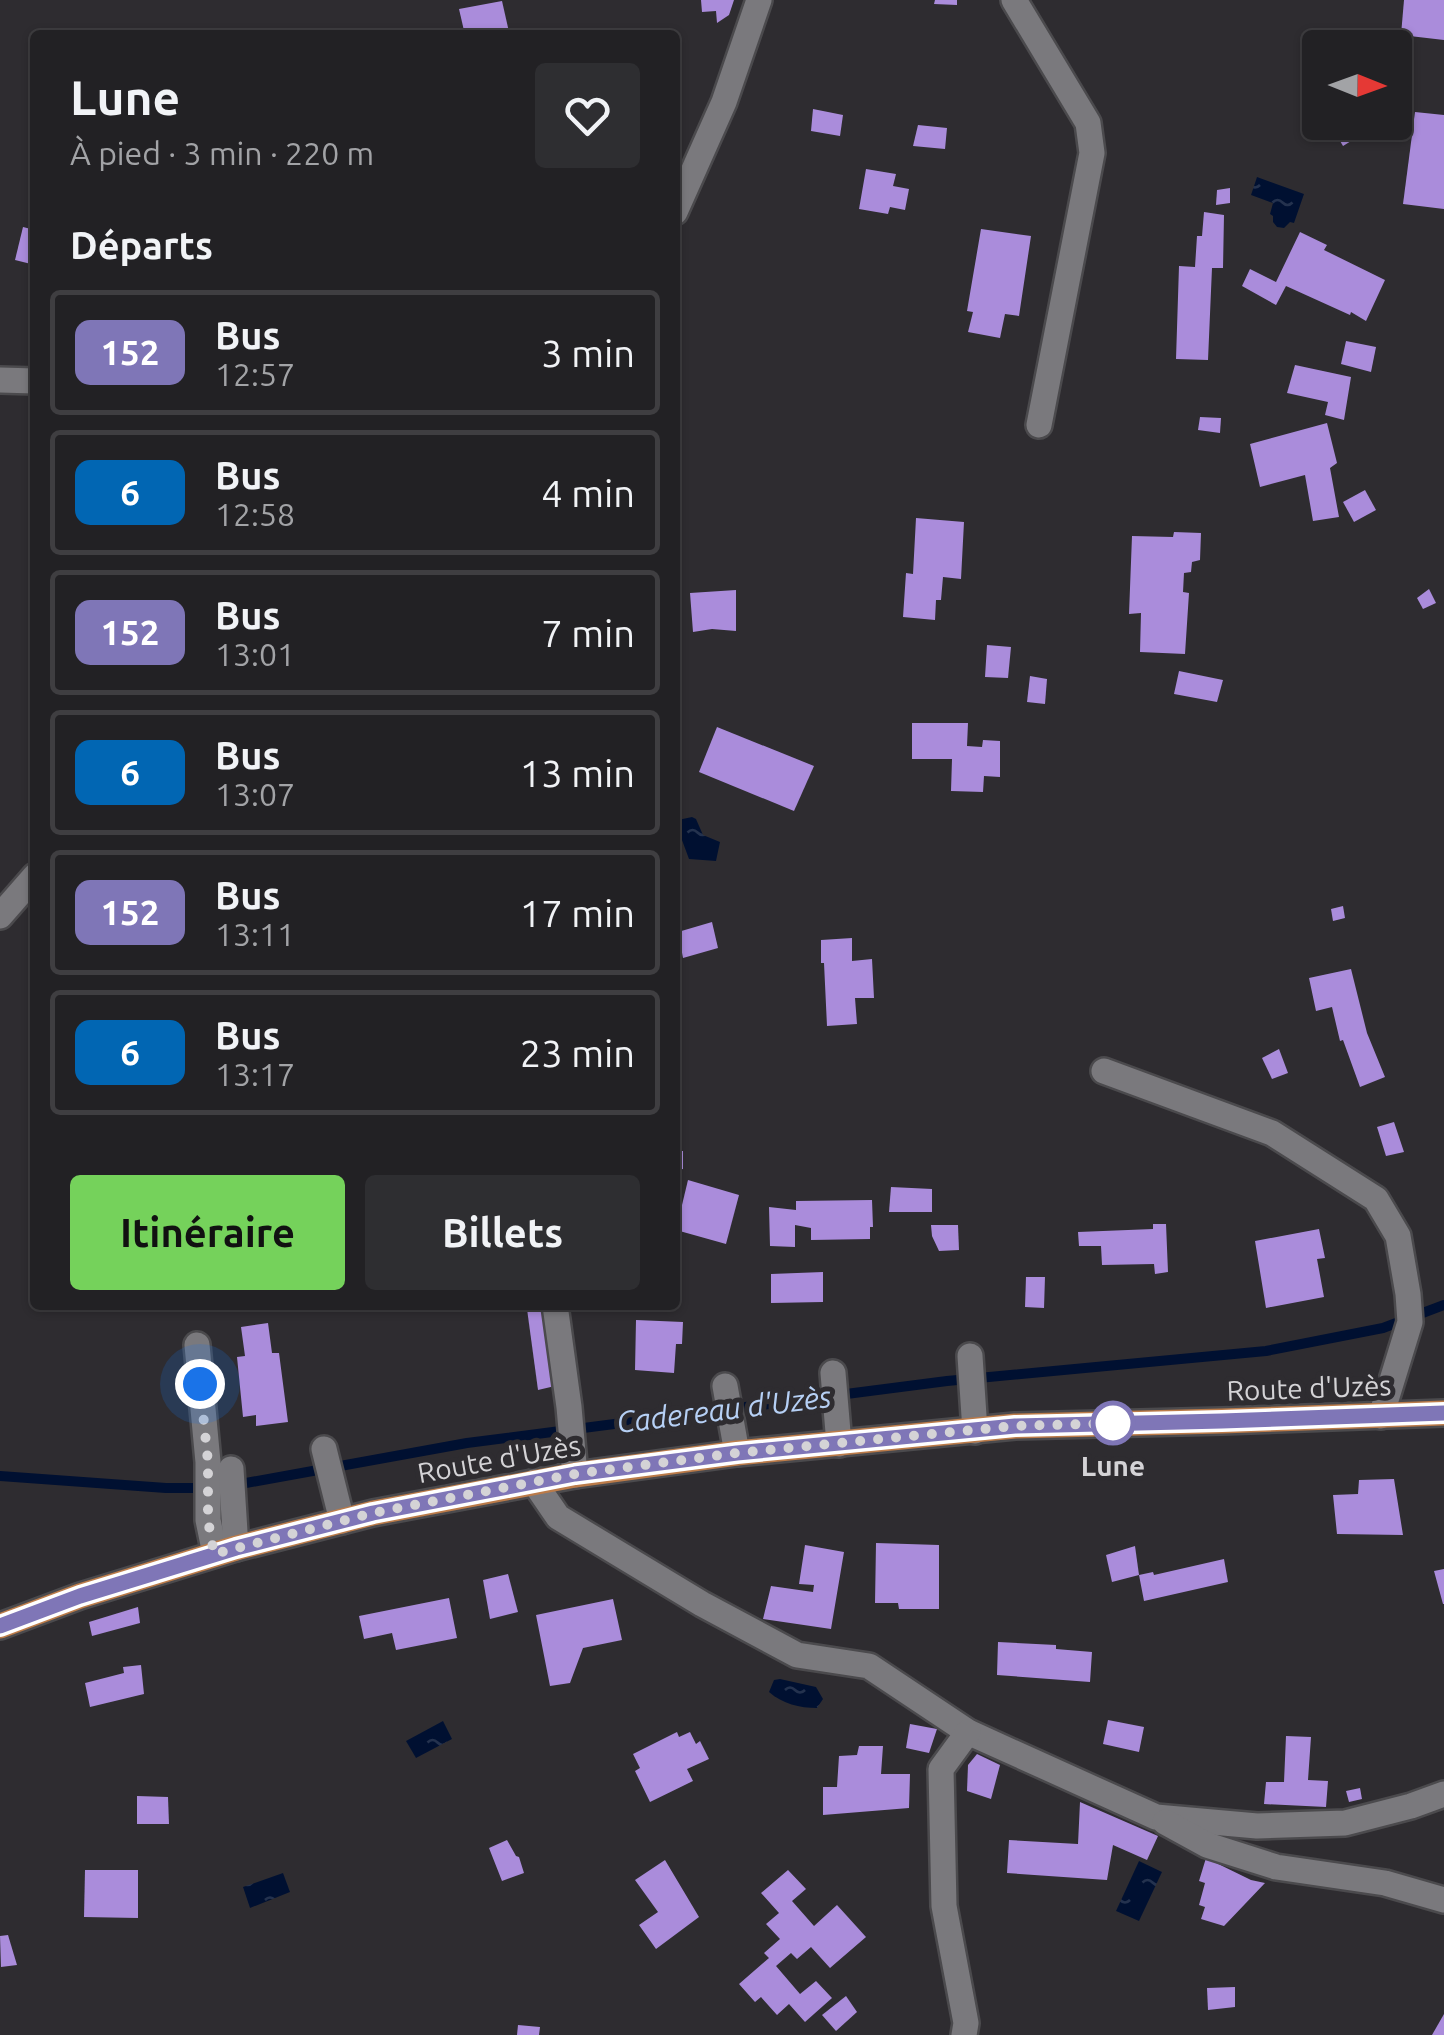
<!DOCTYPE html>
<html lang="fr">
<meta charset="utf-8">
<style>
:root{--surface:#222124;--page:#2e2e31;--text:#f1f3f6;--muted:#a2a3a6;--line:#3f3e41;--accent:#75d25b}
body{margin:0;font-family:Ubuntu,sans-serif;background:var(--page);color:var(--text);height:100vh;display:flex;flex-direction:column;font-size:38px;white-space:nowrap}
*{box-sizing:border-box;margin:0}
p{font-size:32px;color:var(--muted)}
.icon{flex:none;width:55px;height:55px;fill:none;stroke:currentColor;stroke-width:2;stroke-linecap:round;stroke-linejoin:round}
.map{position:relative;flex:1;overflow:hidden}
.drawer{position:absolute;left:30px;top:30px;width:650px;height:1280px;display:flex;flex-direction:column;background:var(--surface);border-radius:10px;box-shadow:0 2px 8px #0004,0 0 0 2px var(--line)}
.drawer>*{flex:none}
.badge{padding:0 20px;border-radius:15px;font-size:35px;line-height:65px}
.needle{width:65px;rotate:91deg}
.tools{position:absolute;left:1302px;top:30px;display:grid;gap:20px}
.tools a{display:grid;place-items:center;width:110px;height:110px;border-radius:10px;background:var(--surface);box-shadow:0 2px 8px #0004,0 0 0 2px var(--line);font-size:50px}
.you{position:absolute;width:50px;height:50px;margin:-25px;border:8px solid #fff;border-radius:50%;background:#1a73e8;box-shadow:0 0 0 15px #1a73e833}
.map>.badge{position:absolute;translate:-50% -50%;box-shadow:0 0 0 5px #fff}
h2{padding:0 40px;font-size:38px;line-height:90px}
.round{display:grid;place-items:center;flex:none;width:105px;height:105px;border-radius:10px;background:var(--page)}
.headline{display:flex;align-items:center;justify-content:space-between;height:170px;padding:0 40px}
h1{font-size:48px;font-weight:700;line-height:75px}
.cta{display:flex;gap:20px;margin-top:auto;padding:20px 40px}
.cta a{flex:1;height:115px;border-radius:10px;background:var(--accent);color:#111;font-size:40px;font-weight:700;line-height:115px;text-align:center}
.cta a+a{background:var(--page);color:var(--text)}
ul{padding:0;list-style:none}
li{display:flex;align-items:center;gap:30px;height:125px;margin:0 20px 15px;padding:0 20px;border:5px solid var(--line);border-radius:10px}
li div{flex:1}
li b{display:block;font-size:38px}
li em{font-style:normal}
li .badge{min-width:110px;font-weight:700;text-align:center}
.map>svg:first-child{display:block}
.water{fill:url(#water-ripples)}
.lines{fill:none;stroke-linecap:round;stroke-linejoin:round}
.stream{stroke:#001031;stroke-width:10}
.building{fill:#aa8cdb}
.minor-casing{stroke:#4b4a4d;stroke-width:30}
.major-casing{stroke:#4b4a4d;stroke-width:30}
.minor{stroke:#7a797d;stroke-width:25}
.major{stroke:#bb7b49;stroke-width:25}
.line-casing{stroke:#fff;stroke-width:22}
.line{stroke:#7f76b7;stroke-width:15}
.walk{stroke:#d4d3d6;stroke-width:10;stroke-dasharray:0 18}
.stop-dot{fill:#fff;stroke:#7f76b7;stroke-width:5}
.labels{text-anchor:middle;stroke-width:10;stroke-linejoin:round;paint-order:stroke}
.street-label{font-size:28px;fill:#d4d3d6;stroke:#2e2c30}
.stop-label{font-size:28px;font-weight:bold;fill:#d4d3d6;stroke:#2e2c30}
.water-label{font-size:30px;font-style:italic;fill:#b6d0f5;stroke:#2e2c30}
</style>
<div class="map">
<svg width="1444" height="2035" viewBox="0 0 1444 2035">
<defs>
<pattern id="water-ripples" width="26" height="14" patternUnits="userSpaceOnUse" patternTransform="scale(2.5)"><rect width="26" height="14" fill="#001031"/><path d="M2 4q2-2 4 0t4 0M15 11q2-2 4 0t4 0" fill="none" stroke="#24324e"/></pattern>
</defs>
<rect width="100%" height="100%" fill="#2e2c30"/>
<g class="water">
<polygon points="1257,177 1304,194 1294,223 1290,222 1284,228 1277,227 1273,222 1273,216 1270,214 1273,203 1251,195"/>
<polygon points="692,817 696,819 703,835 720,842 716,861 689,859 676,824 678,820"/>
<path d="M 780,1679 L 816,1687 L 823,1699 L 817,1708 C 799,1708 783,1704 769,1692 L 774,1680 Z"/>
<polygon points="443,1721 452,1739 416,1758 406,1741"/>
<polygon points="1139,1861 1162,1872 1139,1921 1116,1911"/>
<polygon points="283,1873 290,1892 250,1908 243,1887"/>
</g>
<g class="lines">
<g class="stream">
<polyline points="0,1476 166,1488 209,1488"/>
<polyline points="235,1485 467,1443 947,1381 1266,1351 1383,1328 1444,1305"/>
</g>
</g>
<g class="building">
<polygon points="701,0 734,0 729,15 717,23 716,11 702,12"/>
<polygon points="935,0 957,0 957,5 934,4"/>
<polygon points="1404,0 1444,0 1444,40 1401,35"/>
<polygon points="502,1 509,32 493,35 465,35 459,9"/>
<polygon points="1374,37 1402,40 1398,90 1395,90 1395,48 1373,48"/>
<polygon points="813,109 843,115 840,136 811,131"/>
<polygon points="1415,112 1444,115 1444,209 1403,204"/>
<polygon points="1352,122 1356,122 1364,133 1343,146 1336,134"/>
<polygon points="1366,122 1395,122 1394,131 1366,128"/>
<polygon points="918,125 947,128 945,149 913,146"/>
<polygon points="866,169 896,174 893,186 909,189 905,210 890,207 888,214 859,209"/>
<polygon points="1230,188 1230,203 1216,205 1217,190"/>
<polygon points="1204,212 1224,215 1223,268 1212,268 1208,360 1176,359 1179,266 1195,267 1197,236 1202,236"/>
<polygon points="23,227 35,230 35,265 15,260"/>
<polygon points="981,229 1031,236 1019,316 1005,314 1000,338 968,332 973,312 967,311"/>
<polygon points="1300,232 1327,245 1324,250 1385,280 1366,321 1351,312 1350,315 1286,286 1276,305 1242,286 1250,269 1276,282"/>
<polygon points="1346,341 1376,347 1371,372 1341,364"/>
<polygon points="1295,365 1351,377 1344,420 1325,415 1328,402 1287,393"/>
<polygon points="1200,417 1221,418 1220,433 1198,430"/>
<polygon points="1327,423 1337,463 1330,468 1339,517 1313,521 1305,475 1260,487 1250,444"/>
<polygon points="1365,490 1376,510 1354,522 1343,502"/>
<polygon points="916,518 964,522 961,579 943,577 941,600 936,600 935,620 903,617 906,573 913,574"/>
<polygon points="1174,532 1201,533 1200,560 1192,562 1191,572 1184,573 1183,592 1189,593 1185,654 1140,652 1141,613 1129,614 1132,536 1173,537"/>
<polygon points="1429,589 1436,603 1423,609 1417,598"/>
<polygon points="736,590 736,631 712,629 693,632 690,593"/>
<polygon points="987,645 1011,647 1008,678 985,677"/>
<polygon points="1179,671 1223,680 1217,702 1174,694"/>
<polygon points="1030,676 1047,679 1045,704 1027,702"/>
<polygon points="912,723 968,723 967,746 982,747 983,740 1000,741 1000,777 984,776 983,792 951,791 952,759 912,759"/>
<polygon points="717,727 814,766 794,811 699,772"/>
<polygon points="1343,906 1345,918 1333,921 1331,909"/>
<polygon points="712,922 718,948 683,958 678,932"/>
<polygon points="852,938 852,961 872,959 874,998 855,998 857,1024 827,1026 824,963 821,963 821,940"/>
<polygon points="1351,969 1367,1033 1385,1077 1360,1087 1343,1040 1340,1041 1332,1007 1316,1011 1309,978"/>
<polygon points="1279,1049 1288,1073 1272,1079 1262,1058"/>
<polygon points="1394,1122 1404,1152 1386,1156 1377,1127"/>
<polygon points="675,1151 683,1151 683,1169 675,1170"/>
<polygon points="688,1180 739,1195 726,1244 676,1230"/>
<polygon points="891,1187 932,1189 932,1212 889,1212"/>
<polygon points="872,1200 873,1227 870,1227 870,1239 811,1240 811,1228 795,1225 795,1247 770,1246 769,1207 796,1210 796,1201"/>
<polygon points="1153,1224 1166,1224 1168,1272 1155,1274 1154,1264 1102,1265 1101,1246 1079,1246 1078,1232 1153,1229"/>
<polygon points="931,1225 958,1225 959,1250 939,1251 932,1236"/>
<polygon points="1319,1229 1325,1258 1317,1259 1324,1297 1266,1308 1255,1241"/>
<polygon points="823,1272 823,1302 771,1303 771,1274"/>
<polygon points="1026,1277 1045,1277 1044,1308 1025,1307"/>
<polygon points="545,1308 555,1386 538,1390 527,1309"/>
<polygon points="636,1320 683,1322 682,1344 676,1344 674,1373 635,1370"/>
<polygon points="268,1323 272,1353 279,1353 288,1422 256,1426 256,1415 243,1417 237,1357 245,1356 241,1327"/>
<polygon points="1394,1479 1403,1535 1337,1534 1333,1495 1358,1494 1359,1480"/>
<polygon points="876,1543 939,1545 939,1609 899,1609 898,1603 875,1603"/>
<polygon points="805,1545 844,1552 831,1629 763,1619 771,1586 813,1592 814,1585 799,1584"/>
<polygon points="1135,1546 1139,1575 1112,1582 1106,1555"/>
<polygon points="1224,1559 1228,1582 1144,1601 1139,1575 1153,1572 1154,1575"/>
<polygon points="1444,1569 1444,1604 1443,1604 1434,1571"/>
<polygon points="508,1574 518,1612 490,1619 483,1580"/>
<polygon points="449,1598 457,1638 396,1650 392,1633 364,1639 359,1616"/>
<polygon points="613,1599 622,1640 583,1648 570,1683 550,1686 536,1615"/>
<polygon points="138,1607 140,1623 92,1636 89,1622"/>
<polygon points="998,1642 1056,1645 1056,1649 1092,1652 1090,1682 997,1675"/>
<polygon points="141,1665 144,1694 90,1707 85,1683 124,1673 123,1667"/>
<polygon points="1108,1720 1144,1727 1139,1752 1103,1744"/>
<polygon points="910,1724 937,1729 929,1753 906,1748"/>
<polygon points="677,1732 679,1737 690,1732 696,1744 700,1741 709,1759 687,1769 693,1781 650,1802 635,1771 640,1768 633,1754"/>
<polygon points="1286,1736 1311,1737 1308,1780 1328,1781 1326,1807 1264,1804 1266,1782 1284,1782"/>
<polygon points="859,1746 883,1746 881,1774 910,1774 909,1808 823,1815 823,1787 837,1787 839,1756 857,1755"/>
<polygon points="977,1754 1000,1765 991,1799 967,1791 968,1765"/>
<polygon points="1360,1788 1362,1799 1349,1802 1346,1791"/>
<polygon points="137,1796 168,1797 169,1824 137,1824"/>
<polygon points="1080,1802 1158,1836 1147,1860 1113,1845 1107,1880 1007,1873 1009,1840 1078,1844"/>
<polygon points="507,1840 516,1856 519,1857 524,1873 502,1881 489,1848"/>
<polygon points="1206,1858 1251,1880 1265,1883 1224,1926 1201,1919 1205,1907 1199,1905 1205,1883 1199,1881"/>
<polygon points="665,1860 699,1917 656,1949 639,1925 658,1912 635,1880"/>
<polygon points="85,1870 138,1870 138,1918 84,1917"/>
<polygon points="788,1870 806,1889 792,1901 814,1926 837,1905 866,1937 830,1968 811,1947 797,1959 791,1953 776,1966 800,1994 816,1981 832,1998 805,2022 789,2004 777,2015 761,1997 755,2002 739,1984 769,1958 764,1953 780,1939 766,1924 779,1913 761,1893"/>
<polygon points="8,1935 17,1965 1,1967 0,1936"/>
<polygon points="1235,1987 1235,2007 1208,2010 1207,1988"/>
<polygon points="846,1996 857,2012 836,2031 822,2015"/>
<polygon points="1444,2014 1444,2035 1432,2035"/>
<polygon points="518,2025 540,2027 539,2035 517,2035"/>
</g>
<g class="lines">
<g class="minor-casing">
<g id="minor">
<polyline points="1014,0 1088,123 1092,153 1039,425"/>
<polyline points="675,212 724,102 759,0"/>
<polyline points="0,380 35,381"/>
<polyline points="0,916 35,876"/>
<polyline points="1104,1071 1272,1133 1376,1199 1398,1236 1408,1294 1410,1322 1381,1416"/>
<polyline points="555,1305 569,1407 575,1475"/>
<polyline points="197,1345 208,1462 208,1520 215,1554"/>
<polyline points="970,1356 975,1431"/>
<polyline points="833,1373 839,1444"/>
<polyline points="725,1386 737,1453"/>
<polyline points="324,1449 342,1521"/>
<polyline points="231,1469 236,1548"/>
<polyline points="534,1482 558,1517 702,1604 797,1655 869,1666 968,1732 1156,1817 1257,1826 1345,1823 1411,1806 1444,1794"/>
<polyline points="1165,1822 1207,1845 1276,1867 1385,1883 1444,1900"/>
<polyline points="964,2035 966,2023 944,1906 941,1769 968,1732"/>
</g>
</g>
<g class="major-casing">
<polyline id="major" points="0,1626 80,1596 236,1548 373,1513 575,1475 737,1453 1015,1426 1222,1421 1444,1413"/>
</g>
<use href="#minor" class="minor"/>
<use href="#major" class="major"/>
</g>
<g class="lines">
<g class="line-casing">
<polyline id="line" points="0,1626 80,1596 236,1548 373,1513 575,1474 737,1453 1015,1426 1222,1421 1444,1413"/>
</g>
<use href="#line" class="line"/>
<polyline class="walk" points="200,1384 208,1462 208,1520 214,1554 373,1513 575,1474 737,1453 1015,1426 1125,1423 1113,1423"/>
</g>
<circle class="stop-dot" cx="1113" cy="1423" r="20"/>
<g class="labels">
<g class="street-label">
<text transform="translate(1309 1388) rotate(-2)" y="10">Route d'Uzès</text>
<text transform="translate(499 1459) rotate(-10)" y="10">Route d'Uzès</text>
</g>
<g class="stop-label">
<text x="1113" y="1476">Lune</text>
</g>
<g class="water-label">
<text transform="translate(724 1410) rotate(-7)" y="10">Cadereau d'Uzès</text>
</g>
</g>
</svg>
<div class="tools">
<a><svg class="needle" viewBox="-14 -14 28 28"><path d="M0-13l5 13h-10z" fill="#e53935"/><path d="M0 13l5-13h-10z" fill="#a2a3a6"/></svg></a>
</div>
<div class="you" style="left:200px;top:1384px"></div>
<section class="drawer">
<div class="headline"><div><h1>Lune</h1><p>À pied · 3 min · 220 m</p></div><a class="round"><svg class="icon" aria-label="heart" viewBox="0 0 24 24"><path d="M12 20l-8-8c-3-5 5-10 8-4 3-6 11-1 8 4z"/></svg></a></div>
<h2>Départs</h2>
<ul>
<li><span class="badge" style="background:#7f76b7;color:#fff">152</span><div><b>Bus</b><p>12:57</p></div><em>3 min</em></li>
<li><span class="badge" style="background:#0166b3;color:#fff">6</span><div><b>Bus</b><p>12:58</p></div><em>4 min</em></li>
<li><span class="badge" style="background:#7f76b7;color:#fff">152</span><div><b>Bus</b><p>13:01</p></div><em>7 min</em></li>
<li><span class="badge" style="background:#0166b3;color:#fff">6</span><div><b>Bus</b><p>13:07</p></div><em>13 min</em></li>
<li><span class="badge" style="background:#7f76b7;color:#fff">152</span><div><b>Bus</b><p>13:11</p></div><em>17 min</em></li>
<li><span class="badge" style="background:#0166b3;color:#fff">6</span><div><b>Bus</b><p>13:17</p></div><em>23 min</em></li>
</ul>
<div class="cta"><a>Itinéraire</a><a>Billets</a></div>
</section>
</div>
